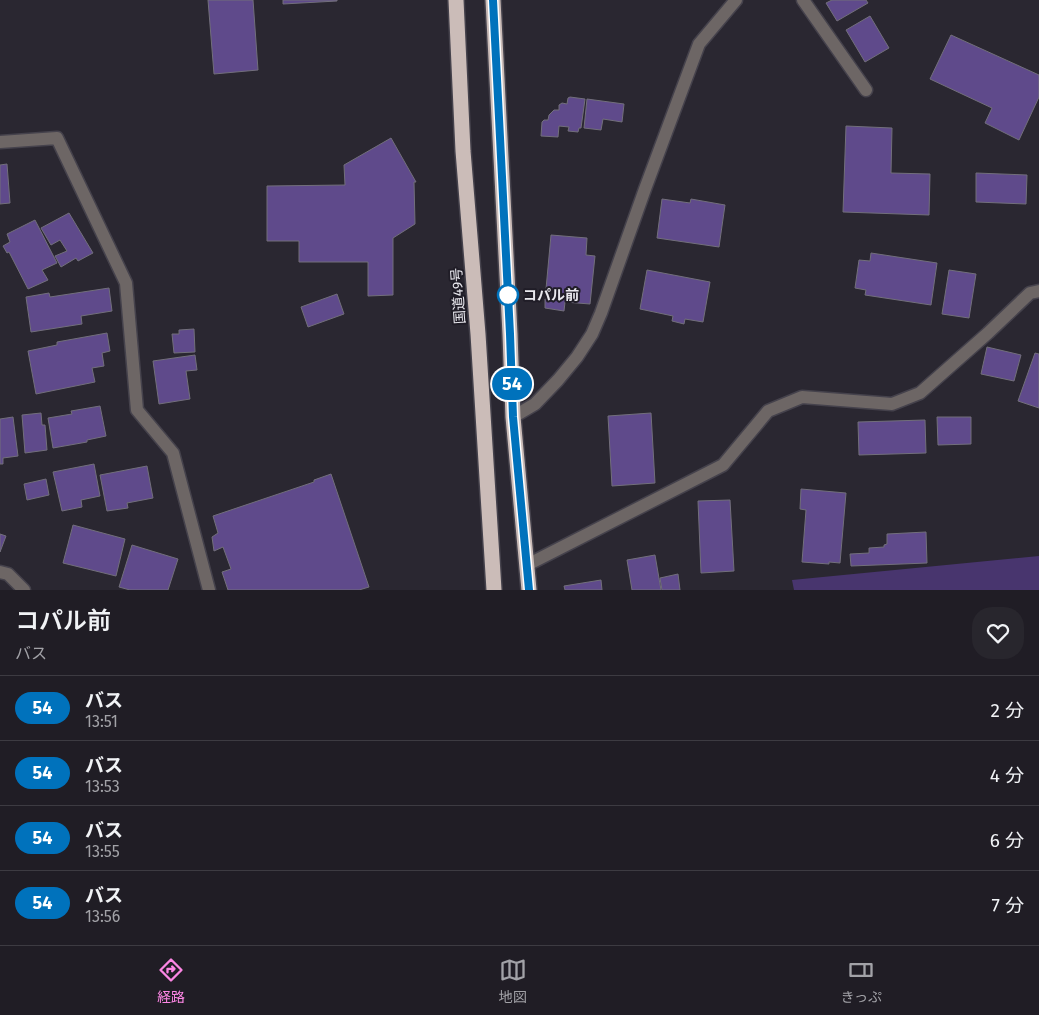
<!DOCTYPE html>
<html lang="ja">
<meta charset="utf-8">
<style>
:root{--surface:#201d25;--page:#28262d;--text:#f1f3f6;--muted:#a2a2a7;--line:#3d3b42;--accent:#fc86e4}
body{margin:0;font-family:"Fira Sans","Noto Sans JP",sans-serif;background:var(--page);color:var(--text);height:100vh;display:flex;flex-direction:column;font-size:19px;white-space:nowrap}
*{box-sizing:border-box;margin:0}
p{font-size:16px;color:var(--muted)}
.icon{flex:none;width:28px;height:28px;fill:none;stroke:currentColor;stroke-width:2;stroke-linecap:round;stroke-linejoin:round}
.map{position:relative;height:590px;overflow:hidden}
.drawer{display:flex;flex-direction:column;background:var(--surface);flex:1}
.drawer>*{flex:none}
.badge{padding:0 10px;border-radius:16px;font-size:18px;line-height:32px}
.map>.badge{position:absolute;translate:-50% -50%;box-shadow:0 0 0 2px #fff}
.round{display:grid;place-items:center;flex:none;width:52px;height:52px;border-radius:20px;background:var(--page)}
.summary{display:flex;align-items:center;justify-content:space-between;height:85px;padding:0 15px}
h1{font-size:24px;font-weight:600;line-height:38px}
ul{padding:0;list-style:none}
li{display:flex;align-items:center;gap:15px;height:65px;padding:0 15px;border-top:1px solid var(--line)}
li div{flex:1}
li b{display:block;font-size:19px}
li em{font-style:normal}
li .badge{min-width:55px;font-weight:700;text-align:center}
.menu{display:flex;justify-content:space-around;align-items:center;height:70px;border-top:1px solid var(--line);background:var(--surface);font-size:14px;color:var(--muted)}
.menu a{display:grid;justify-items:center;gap:2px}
.menu .on{color:var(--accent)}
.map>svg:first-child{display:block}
.green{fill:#48356e}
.building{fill:#5f4a8b;stroke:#726f7b}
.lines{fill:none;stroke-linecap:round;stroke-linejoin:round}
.minor-casing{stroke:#45424c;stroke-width:15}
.highway-casing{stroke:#45424c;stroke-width:18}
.minor{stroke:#6d6665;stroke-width:12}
.highway{stroke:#cbbcb8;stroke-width:15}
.line-casing{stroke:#fff;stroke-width:11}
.line{stroke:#0072bc;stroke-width:8}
.stop-dot{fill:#fff;stroke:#0072bc;stroke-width:2.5}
.labels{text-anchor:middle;stroke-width:4;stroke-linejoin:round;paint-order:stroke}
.stop-label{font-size:14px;font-weight:bold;fill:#eae9ef;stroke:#201d27;text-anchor:start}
.street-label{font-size:14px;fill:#eae9ef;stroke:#201d27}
</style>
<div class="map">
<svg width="1039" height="590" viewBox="0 0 1039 590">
<rect width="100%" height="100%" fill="#2a2731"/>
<polygon class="green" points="1039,556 1039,590 794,590 792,580"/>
<g class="building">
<polygon points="208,0 253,0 258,70 214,74"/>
<polygon points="283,0 337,0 337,1 283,4"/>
<polygon points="832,0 866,0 868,3 837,21 826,3"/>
<polygon points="870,16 889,48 865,62 846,30"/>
<polygon points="951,35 1039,75 1039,97 1019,140 985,123 992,108 930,79"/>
<polygon points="570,97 585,99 581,128 579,128 578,132 568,131 569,127 559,126 558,137 541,136 542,122 544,120 548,120 549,115 554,110 559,110 559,105 562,103 567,104 568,98"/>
<polygon points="587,99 624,104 622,122 603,119 601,130 584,128"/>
<polygon points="846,126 892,128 891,173 930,174 929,215 843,212"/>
<polygon points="391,138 416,182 414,182 415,224 393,238 393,295 368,296 368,262 299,262 299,241 267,241 267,186 345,185 344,165"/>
<polygon points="7,164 10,203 0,204 0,165"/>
<polygon points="976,173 1027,175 1026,204 976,202"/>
<polygon points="662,199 690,203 691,199 725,205 719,247 657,238"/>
<polygon points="69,213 93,253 78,261 76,258 61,267 55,256 67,251 60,240 51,245 41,228"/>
<polygon points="35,220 57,263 42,270 48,280 28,289 9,252 7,253 3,246 10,242 7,234"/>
<polygon points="551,235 587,238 586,255 595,256 590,304 565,302 564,311 545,308 545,299 555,300 556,290 546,289"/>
<polygon points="871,253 937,263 931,305 865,295 866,290 855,288 859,260 870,261"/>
<polygon points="647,270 710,282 703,322 685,319 684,324 672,321 673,316 640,309"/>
<polygon points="949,270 976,274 969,318 942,314"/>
<polygon points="109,288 112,311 81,316 82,324 31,332 26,297 49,293 50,297"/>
<polygon points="337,294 344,314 308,327 301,307"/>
<polygon points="194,329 195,352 174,353 172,334 179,334 179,330"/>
<polygon points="107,333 110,351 102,353 104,366 92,368 95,382 36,394 28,351 57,345 57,342"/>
<polygon points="987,347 1021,355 1014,381 981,374"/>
<polygon points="1035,353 1039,354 1039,408 1018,401"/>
<polygon points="195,355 197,370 186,371 190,399 159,404 153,361"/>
<polygon points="100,406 106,436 87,440 87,442 53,448 48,418 72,414 71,411"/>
<polygon points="41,413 42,425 45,425 47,450 25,453 22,415"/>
<polygon points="651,413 655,483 612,486 608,416"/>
<polygon points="13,417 18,456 3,458 3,464 0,464 0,419"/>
<polygon points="937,417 971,417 971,444 938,445"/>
<polygon points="925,420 926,453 859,455 858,422"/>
<polygon points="94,464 100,496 81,500 82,507 62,511 53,472"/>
<polygon points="147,466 153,498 127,503 128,508 107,511 100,475"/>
<polygon points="331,474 369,587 359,590 228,590 222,572 231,569 223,547 214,551 212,537 218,533 213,516 314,482 314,480"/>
<polygon points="46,479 49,495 27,500 24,484"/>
<polygon points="801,489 846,493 840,563 829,562 829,564 802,562 806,510 800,509"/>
<polygon points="730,500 734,571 701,573 698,501"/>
<polygon points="73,525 125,539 116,576 63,563"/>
<polygon points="926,532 927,563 851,566 850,554 869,553 869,548 884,547 884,545 887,544 887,534"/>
<polygon points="0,534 6,536 0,552"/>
<polygon points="132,545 178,559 168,590 130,590 119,587"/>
<polygon points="655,555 661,590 632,590 627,560"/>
<polygon points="678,574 680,590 662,590 660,578"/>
<polygon points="601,580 602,590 565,590 564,586"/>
</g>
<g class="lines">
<g class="minor-casing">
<g id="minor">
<polyline points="803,0 866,90"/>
<polyline points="0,142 57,138 126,283 137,410 173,453 209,590"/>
<polyline points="513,417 535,404 558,380 577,357 592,334 601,313 645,189 699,44 736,0"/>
<polyline points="527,565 723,465 768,411 802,397 892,404 920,393 988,333 1030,293 1039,291"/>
<polyline points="0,572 8,574 24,590"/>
</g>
</g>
<g class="highway-casing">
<g id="highway">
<polyline points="456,0 463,151 478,334 494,590"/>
<polyline points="493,0 510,334 513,417 529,590"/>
</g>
</g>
<use href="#minor" class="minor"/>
<use href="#highway" class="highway"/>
</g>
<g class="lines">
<g class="line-casing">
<polyline id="line" points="493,0 510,334 513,417 529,590"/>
</g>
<use href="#line" class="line"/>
</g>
<circle class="stop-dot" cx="508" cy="295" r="10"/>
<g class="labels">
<g class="stop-label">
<text x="523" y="300">コパル前</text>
</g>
<g class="street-label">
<text transform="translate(458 296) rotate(-94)" y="5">国道49号</text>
</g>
</g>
</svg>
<b class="badge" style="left:512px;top:384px;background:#0072bc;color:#fff">54</b>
</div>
<section class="drawer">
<div class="summary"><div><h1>コパル前</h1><p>バス</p></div><a class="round"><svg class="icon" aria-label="heart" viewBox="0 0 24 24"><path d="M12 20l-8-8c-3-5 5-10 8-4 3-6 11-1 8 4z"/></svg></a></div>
<ul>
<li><span class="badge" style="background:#0072bc;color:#fff">54</span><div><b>バス</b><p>13:51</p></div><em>2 分</em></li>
<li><span class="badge" style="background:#0072bc;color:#fff">54</span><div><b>バス</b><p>13:53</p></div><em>4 分</em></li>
<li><span class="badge" style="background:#0072bc;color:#fff">54</span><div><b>バス</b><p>13:55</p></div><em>6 分</em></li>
<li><span class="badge" style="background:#0072bc;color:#fff">54</span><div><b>バス</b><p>13:56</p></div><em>7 分</em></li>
</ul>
</section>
<nav class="menu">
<a class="on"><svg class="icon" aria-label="directions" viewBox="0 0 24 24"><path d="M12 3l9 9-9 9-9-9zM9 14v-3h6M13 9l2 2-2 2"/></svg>経路</a>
<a><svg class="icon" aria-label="map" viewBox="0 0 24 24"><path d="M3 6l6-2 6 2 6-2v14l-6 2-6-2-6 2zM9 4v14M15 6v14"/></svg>地図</a>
<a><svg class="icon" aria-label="tickets" viewBox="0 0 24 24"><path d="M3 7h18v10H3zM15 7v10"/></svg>きっぷ</a>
</nav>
